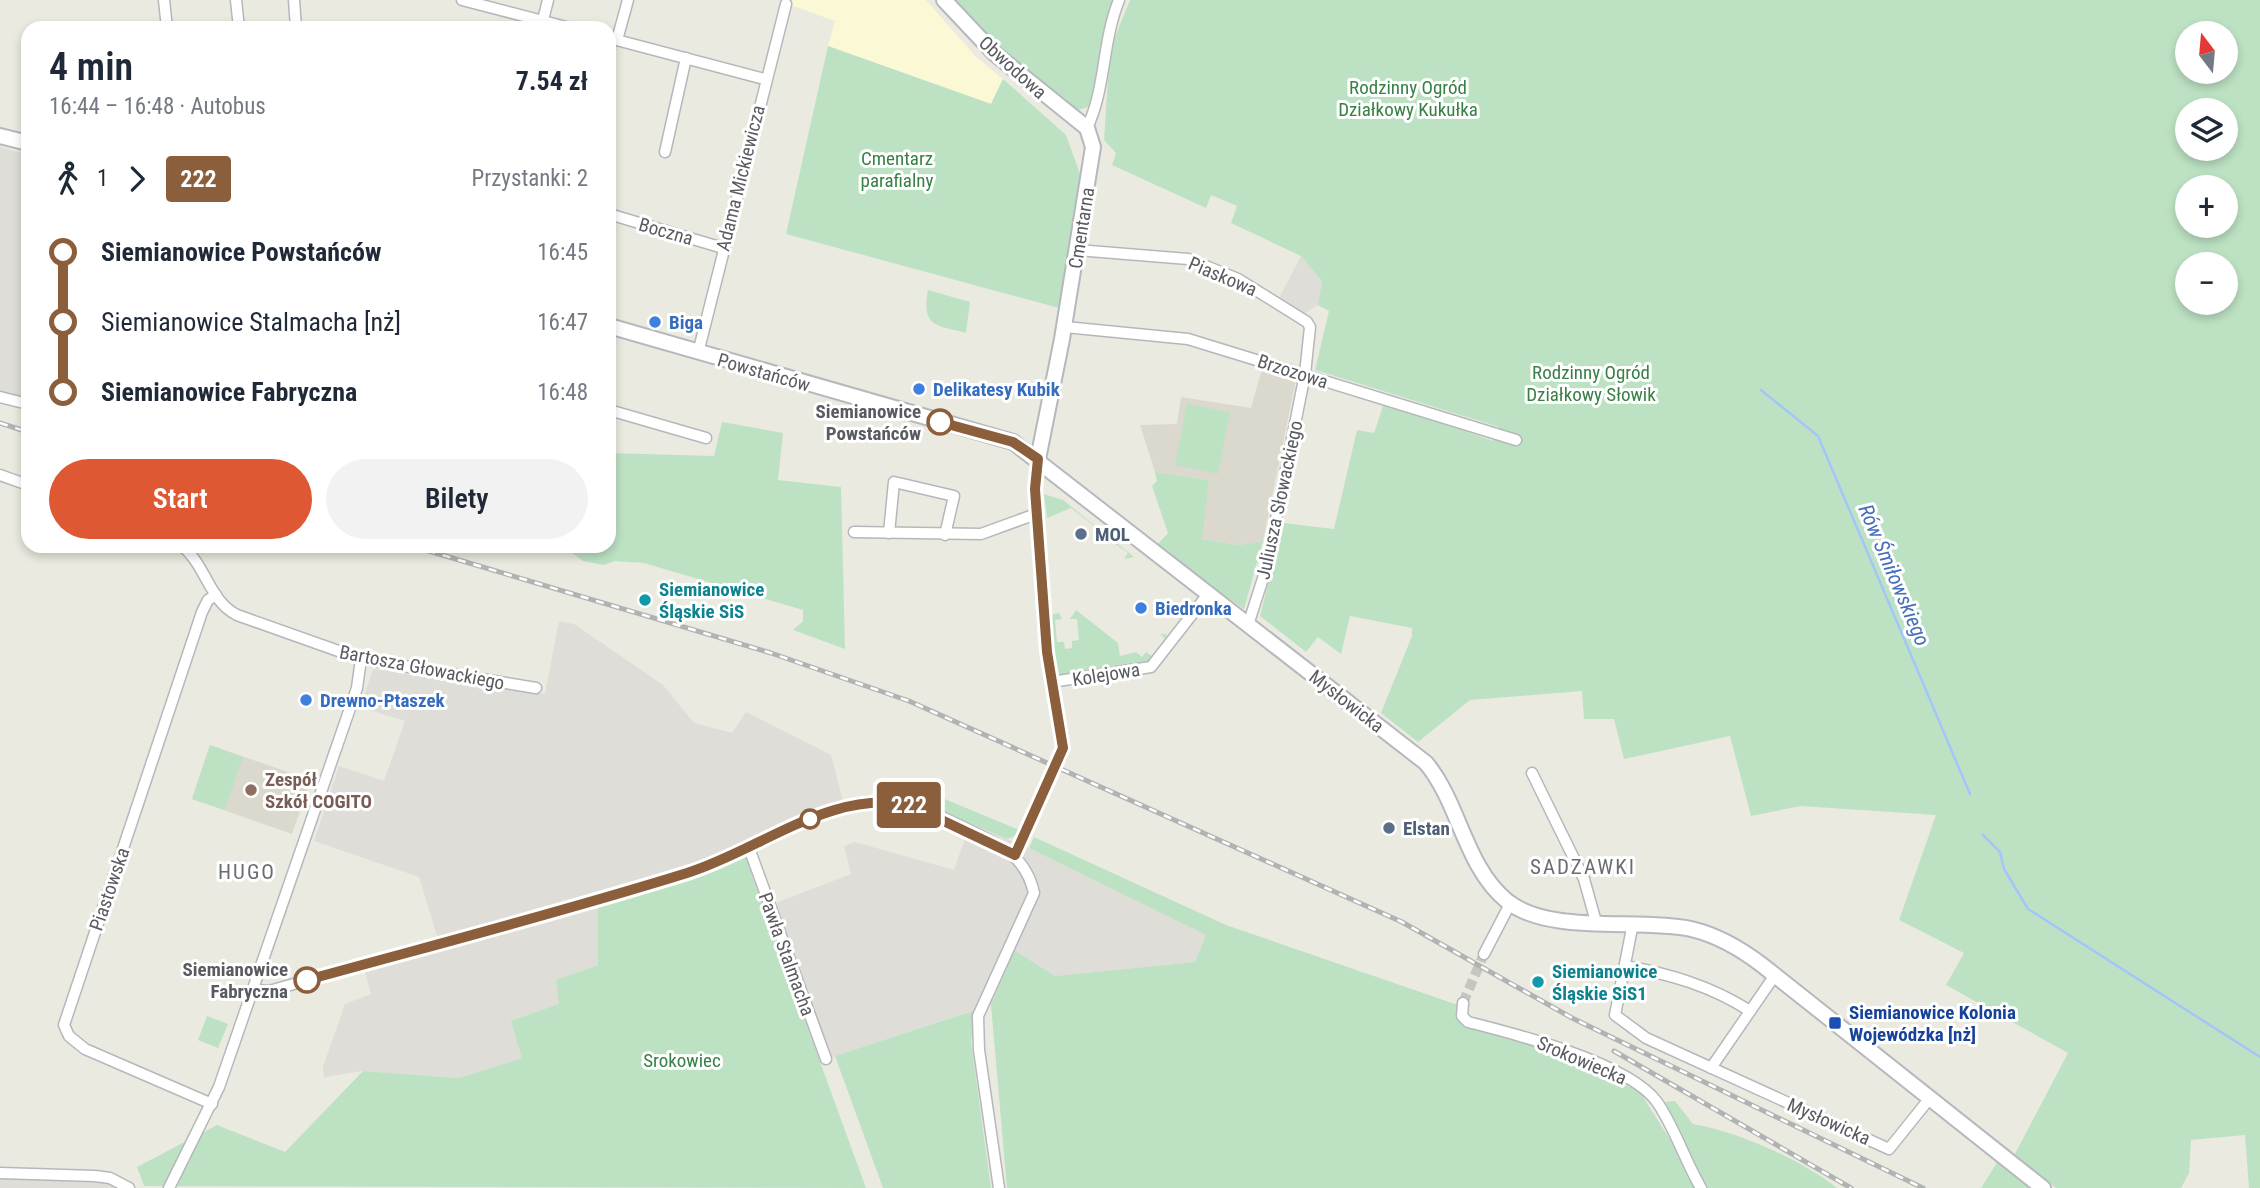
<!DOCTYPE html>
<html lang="pl">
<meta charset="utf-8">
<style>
:root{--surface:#fff;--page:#f2f2f3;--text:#1f2937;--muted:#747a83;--accent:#de5933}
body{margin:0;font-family:"Roboto Condensed",sans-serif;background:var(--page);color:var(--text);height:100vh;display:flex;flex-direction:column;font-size:26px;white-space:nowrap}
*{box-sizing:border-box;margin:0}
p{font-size:23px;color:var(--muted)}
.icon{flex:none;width:38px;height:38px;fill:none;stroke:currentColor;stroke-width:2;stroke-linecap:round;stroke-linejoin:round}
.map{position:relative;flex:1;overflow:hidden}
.details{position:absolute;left:21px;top:21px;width:595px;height:532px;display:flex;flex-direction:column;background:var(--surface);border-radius:21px;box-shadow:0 4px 10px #0003}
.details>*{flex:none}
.badge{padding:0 14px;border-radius:5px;font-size:24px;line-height:46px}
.needle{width:46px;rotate:344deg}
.buttons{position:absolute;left:2175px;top:21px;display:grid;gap:14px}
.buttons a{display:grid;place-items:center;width:63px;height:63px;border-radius:50%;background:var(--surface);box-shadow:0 4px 10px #0003;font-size:35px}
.map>.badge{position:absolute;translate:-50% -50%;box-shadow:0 0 0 4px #fff}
.legs{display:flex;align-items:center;gap:10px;height:77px;padding:0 28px;font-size:23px}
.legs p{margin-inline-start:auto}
.overview{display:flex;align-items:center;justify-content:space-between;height:119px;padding:0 28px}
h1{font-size:38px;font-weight:600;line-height:52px}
.cta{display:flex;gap:14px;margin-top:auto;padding:14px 28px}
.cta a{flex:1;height:80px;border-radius:42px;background:var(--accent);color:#fff;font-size:28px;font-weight:600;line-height:80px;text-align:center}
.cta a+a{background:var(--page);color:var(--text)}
ul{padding:0 28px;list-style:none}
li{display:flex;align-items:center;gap:24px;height:70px;font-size:26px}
li i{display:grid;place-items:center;width:10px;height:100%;margin:0 9px;background:currentColor}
li i::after{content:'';width:18px;height:18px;margin:-9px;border:5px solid;border-radius:50%;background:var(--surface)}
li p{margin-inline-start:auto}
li:first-child i{background:linear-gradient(#0000 50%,currentColor 0)}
li:last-child i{background:linear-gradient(currentColor 50%,#0000 0)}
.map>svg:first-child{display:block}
.commercial{fill:#fbf8d5}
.industrial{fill:#deddd8}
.education{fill:#dbd9ce}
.green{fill:#bde2c3;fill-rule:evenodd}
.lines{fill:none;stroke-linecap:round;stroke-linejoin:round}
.stream{stroke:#a2c6fa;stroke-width:2.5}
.street-tunnel{stroke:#c6c6c0;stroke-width:10;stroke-dasharray:10 5;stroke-linecap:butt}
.street-casing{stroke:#b6b7bc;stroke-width:13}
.secondary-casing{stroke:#b6b8be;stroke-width:18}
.street{stroke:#fff;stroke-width:10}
.secondary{stroke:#fff;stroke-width:14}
.rail-casing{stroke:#b1b2b2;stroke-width:5}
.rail{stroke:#fff;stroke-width:2.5;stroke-dasharray:8;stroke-linecap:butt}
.line-1-casing{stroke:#fff;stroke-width:16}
.line-1{stroke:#8b5e3c;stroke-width:10}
.shop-dot{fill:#3f7fe0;stroke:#fff;stroke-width:2.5}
.stop-1-dot{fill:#fff;stroke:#8b5e3c;stroke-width:3.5}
.service-dot{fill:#5c6f8a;stroke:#fff;stroke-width:2.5}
.culture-dot{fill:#0f9aa8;stroke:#fff;stroke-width:2.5}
.education-dot{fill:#8d6e63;stroke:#fff;stroke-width:2.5}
.transit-dot{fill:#1a4fb4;stroke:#fff;stroke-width:2.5}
.labels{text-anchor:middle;stroke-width:6;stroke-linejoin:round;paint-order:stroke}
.street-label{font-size:19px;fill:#595b60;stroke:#fff}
.park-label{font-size:19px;fill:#388046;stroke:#fff}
.shop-label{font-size:19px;font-weight:bold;fill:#366cbe;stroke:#fff;text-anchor:start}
.stop-label{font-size:19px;font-weight:bold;fill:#595b60;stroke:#fff;text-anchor:end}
.service-label{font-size:19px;font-weight:bold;fill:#4e5e75;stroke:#fff;text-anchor:start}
.culture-label{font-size:19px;font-weight:bold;fill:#0d838f;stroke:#fff;text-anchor:start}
.education-label{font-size:19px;font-weight:bold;fill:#785e54;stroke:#fff;text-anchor:start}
.transit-label{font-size:19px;font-weight:bold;fill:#164399;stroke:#fff;text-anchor:start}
.water-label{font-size:21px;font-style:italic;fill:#476eba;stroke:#fff}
.neighbourhood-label{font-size:21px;letter-spacing:2px;fill:#6a6d72;stroke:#fff}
</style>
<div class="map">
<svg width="2260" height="1188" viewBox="0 0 2260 1188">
<rect width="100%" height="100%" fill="#ebeae0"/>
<polygon class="commercial" points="793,0 926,0 976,57 1003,79 991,104 828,46 835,21 791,5"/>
<g class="industrial">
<polygon points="0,147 28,155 28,400 0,392"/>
<polygon points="1301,256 1323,281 1318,305 1302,315 1279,298"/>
<polygon points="559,621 574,624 663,685 694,723 732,733 746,712 831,755 846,813 798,829 750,850 743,844 680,871 437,936 419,877 314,841 339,766 384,781 405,721 360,707 373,669 545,694"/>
<polygon points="970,824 1043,854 1206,935 1195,962 1055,976 1014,950 991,1005 826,1059 773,904 851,874 844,846 855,842 954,870"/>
<polygon points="598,905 598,965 556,980 560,1004 522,1058 459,1078 363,1071 324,1077 323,1067 345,1004 371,994 364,969"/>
<polygon points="0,1173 107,1173 118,1188 0,1188"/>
</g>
<g class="education">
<polygon points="1262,369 1296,380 1263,541 1239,545 1201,539 1209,480 1155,472 1140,425 1177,424 1181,397 1251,408"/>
<polygon points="210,745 311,780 292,834 192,799"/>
</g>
<g class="green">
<polygon points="953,0 1113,0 1096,73 1094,105 1075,111 987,39"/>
<path d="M 1130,0 L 2260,0 L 2260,1188 L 2249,1188 L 2245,1135 L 2191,1140 L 2189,1173 L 2181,1188 L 2056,1188 L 2015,1154 L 2068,1053 L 1946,985 L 1964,953 L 1899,920 L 1936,815 L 1801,806 L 1751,816 L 1730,736 L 1624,759 L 1614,719 L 1584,719 L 1582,691 L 1470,700 L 1418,742 L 1381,713 L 1412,636 L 1412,628 L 1350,616 L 1341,654 L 1318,637 L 1306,652 L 1260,616 L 1283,523 L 1334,529 L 1357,430 L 1374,433 L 1384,403 L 1493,441 L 1499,427 L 1315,370 L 1329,311 L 1318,305 L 1322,281 L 1301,256 L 1231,223 L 1237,206 L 1211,195 L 1206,208 L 1112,165 L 1116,153 L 1104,140 L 1110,49 ZM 2188,33 L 2226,33 L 2226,72 L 2188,72 ZM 2188,110 L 2226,110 L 2226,149 L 2188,149 ZM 2188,187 L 2226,187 L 2226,226 L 2188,226 ZM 2188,264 L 2226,264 L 2226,303 L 2188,303 Z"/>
<polygon points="828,46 991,104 1003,79 1066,135 1080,174 1059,308 786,234"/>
<path d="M 928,290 L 970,302 L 966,333 C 936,325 921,327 928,290 Z"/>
<polygon points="1187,404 1230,412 1218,474 1175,465"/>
<polygon points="722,422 783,433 778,480 841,487 845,649 793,630 803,621 803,610 644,563 615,561 604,565 583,561 562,546 609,546 609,453 714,456"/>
<polygon points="1155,472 1209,480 1202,539 1239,545 1263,541 1244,609 1156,546 1168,533 1152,486 1157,481"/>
<polygon points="1044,494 1063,500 1134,557 1124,559 1128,553 1107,538 1103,543 1096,537 1100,536 1099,530 1094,530 1093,525 1071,508 1047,518"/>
<polygon points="1076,610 1118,643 1120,656 1136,652 1142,657 1146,652 1152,656 1166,639 1160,634 1166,634 1167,640 1149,663 1142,666 1057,675 1051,615 1059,613 1062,619 1055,620 1057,642 1064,642 1065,649 1072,648 1072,641 1079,640 1077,619 1070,619"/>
<polygon points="210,745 243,757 225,810 192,799"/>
<polygon points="911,785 1019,830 1017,835 1007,839 912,799"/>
<path d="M 1034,837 L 1226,925 L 1458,1005 L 1459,1018 L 1470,1028 L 1548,1048 L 1640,1092 L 1669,1138 L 1682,1138 L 1665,1102 L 1675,1101 L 1693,1124 C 1739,1132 1800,1159 1837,1188 L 1007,1188 L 991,1005 L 1014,950 L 1055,976 L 1195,962 L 1206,935 L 1029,848 Z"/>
<polygon points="745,856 866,1188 144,1186 137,1167 217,1125 285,1152 363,1071 459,1078 522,1058 511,1021 559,1004 556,980 598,965 598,905 703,875"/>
<polygon points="976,1010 971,1042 991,1188 883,1188 835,1056"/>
<polygon points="207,1016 228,1024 218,1048 198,1040"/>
<polygon points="1998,1161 2035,1188 1981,1188"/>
</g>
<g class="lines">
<g class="stream">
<polyline points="1761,390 1818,436 1970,794"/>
<polyline points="1983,835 2000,852 2004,869 2028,909 2260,1057"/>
</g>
<g class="street-tunnel">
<polyline points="1027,832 1061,757"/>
<polyline points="1463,1003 1484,954"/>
</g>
<g class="street-casing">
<g id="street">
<polyline points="164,0 167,28"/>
<polyline points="236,0 239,28"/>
<polyline points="294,0 296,28"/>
<polyline points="462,0 570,28"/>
<polyline points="541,28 548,0"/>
<polyline points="609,38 764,79"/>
<polyline points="617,40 628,0"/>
<path d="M 1087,128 C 1106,88 1102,42 1119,0"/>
<polyline points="665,152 686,58"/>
<polyline points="609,214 723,248"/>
<polyline points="1077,250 1188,259 1238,279 1307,322 1310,327 1305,374 1266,569 1248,625"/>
<polyline points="1065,327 1188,339 1516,440"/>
<polyline points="698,353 786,4"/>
<polyline points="0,397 28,404"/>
<polyline points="609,410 706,438"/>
<polyline points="1038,459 1035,489 1043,601 1051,682 1062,734 1061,757"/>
<polyline points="0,475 28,485"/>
<polyline points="854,532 981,534 1036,514"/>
<polyline points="889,533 894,482 954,496 945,535"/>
<path d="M 182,546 C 206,565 209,601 237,615 L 361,659 L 536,688"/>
<polyline points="1051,682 1151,667 1208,594"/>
<polyline points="1532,773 1584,879 1596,922"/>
<polyline points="749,848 826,1059"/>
<polyline points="1015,855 1027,832"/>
<polyline points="1633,923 1615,1015 1646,1038 1889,1149 1930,1098"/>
<polyline points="1484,954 1510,904"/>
<path d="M 1625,966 C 1670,974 1711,986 1750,1011"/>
<path d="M 255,990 L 269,991 L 668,879 C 694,871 719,862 743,851 C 790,830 845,793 899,803 C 925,807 949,821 973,832 C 1003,847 1026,857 1034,893 L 978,1016 L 979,1050 L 999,1188"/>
<path d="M 1463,1003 L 1462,1016 L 1468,1022 C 1516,1034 1629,1063 1657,1102 C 1675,1128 1685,1161 1701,1188"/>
<polyline points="1711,1068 1775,975"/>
<polyline points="212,1104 85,1049 69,1036 64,1025 202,612 208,600 216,595"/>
<polyline points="0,1173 95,1176 110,1178 129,1188"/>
<polyline points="169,1188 219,1087 357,688 361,659"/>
</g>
</g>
<g class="secondary-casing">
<g id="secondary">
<polyline points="944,0 994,53 1087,128 1093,147 1062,339 1038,459"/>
<polyline points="0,136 28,143"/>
<path d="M 609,326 L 1013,442 L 1426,763 C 1460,804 1465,867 1507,901 C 1549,935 1638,918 1691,929 C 1717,935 1741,949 1762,965 L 2043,1188"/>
</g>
</g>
<use href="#street" class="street"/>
<use href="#secondary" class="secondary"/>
<g class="rail-casing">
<g id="rail">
<polyline points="0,423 28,432"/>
<polyline points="412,546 771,653 909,701 1402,922 1572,1018 1923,1188"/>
<polyline points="1614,1051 1851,1188"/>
</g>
</g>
<use href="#rail" class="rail"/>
</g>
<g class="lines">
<g class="line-1-casing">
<path id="line-1" d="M 307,980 C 434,945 562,912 687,873 C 759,851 833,787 912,806 L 1015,855 L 1063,748 L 1047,652 L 1035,489 L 1038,459 L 1013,442 L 940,422"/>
</g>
<use href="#line-1" class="line-1"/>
</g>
<g class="shop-dot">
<circle cx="655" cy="322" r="7"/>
<circle cx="919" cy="389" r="7"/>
<circle cx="1141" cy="608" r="7"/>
<circle cx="306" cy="700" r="7"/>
</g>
<g class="stop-1-dot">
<circle cx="940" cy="422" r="12"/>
<circle cx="810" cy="819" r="9"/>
<circle cx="307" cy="980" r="12"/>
</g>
<g class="service-dot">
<circle cx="1081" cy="534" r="7"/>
<circle cx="1389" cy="828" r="7"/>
</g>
<g class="culture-dot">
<circle cx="645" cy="600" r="7"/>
<circle cx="1538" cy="982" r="7"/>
</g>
<circle class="education-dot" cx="251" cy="790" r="7"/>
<rect class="transit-dot" x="1828" y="1016" width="14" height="14" rx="3.5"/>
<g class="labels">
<g class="street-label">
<text transform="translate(1013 67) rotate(42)" y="7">Obwodowa</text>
<text transform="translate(740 178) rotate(-76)" y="7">Adama Mickiewicza</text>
<text transform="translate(1081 228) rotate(-81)" y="7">Cmentarna</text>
<text transform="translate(666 231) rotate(16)" y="7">Boczna</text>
<text transform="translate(1223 276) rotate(23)" y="7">Piaskowa</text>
<text transform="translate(1293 371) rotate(18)" y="7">Brzozowa</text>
<text transform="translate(764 372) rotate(16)" y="7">Powstańców</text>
<text transform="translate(1279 500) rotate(-78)" y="7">Juliusza Słowackiego</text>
<text transform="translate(422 667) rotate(11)" y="7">Bartosza Głowackiego</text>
<text transform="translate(1106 674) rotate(-9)" y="7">Kolejowa</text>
<text transform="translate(1347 701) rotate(38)" y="7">Mysłowicka</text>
<text transform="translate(109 889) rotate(-71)" y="7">Piastowska</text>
<text transform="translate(787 954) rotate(70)" y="7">Pawła Stalmacha</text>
<text transform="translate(1582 1060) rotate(23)" y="7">Srokowiecka</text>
<text transform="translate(1829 1121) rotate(24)" y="7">Mysłowicka</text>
</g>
<g class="park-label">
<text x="1408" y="94">Rodzinny Ogród<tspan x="1408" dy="22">Działkowy Kukułka</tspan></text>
<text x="897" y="165">Cmentarz<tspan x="897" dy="22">parafialny</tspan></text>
<text x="1591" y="379">Rodzinny Ogród<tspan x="1591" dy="22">Działkowy Słowik</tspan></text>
<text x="682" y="1067">Srokowiec</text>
</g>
<g class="shop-label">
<text x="669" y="329">Biga</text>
<text x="933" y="396">Delikatesy Kubik</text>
<text x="1155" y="615">Biedronka</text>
<text x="320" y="707">Drewno-Ptaszek</text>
</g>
<g class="stop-label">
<text x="921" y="418">Siemianowice<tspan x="921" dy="22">Powstańców</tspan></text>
<text x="288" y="976">Siemianowice<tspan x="288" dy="22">Fabryczna</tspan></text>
</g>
<g class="service-label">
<text x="1095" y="541">MOL</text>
<text x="1403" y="835">Elstan</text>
</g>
<g class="culture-label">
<text x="659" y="596">Siemianowice<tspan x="659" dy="22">Śląskie SiS</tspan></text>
<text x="1552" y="978">Siemianowice<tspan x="1552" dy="22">Śląskie SiS1</tspan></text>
</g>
<g class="education-label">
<text x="265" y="786">Zespół<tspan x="265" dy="22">Szkół COGITO</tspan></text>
</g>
<g class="transit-label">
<text x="1849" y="1019">Siemianowice Kolonia<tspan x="1849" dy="22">Wojewódzka [nż]</tspan></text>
</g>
<g class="water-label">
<text transform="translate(1894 575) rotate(67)" y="7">Rów Śmiłowskiego</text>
</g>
<g class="neighbourhood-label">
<text x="1583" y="874">SADZAWKI</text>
<text x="247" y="879">HUGO</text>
</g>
</g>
</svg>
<div class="buttons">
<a><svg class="needle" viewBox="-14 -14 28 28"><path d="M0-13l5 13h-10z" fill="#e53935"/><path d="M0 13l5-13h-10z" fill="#747a83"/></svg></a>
<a><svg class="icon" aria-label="layers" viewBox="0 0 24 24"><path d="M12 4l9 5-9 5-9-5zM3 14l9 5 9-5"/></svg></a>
<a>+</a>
<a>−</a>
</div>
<b class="badge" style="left:909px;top:805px;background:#8b5e3c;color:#fff">222</b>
<section class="details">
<div class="overview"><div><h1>4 min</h1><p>16:44 – 16:48 · Autobus</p></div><b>7.54 zł</b></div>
<div class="legs"><svg class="icon" aria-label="walk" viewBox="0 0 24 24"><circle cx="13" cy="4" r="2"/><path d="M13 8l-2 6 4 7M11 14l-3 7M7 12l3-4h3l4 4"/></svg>1<svg class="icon" aria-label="forward" viewBox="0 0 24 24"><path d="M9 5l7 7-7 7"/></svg><b class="badge" style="background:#8b5e3c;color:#fff">222</b><p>Przystanki: 2</p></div>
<ul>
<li><i style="color:#8b5e3c"></i><b>Siemianowice Powstańców</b><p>16:45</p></li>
<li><i style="color:#8b5e3c"></i><span>Siemianowice Stalmacha [nż]</span><p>16:47</p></li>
<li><i style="color:#8b5e3c"></i><b>Siemianowice Fabryczna</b><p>16:48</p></li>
</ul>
<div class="cta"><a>Start</a><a>Bilety</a></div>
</section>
</div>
